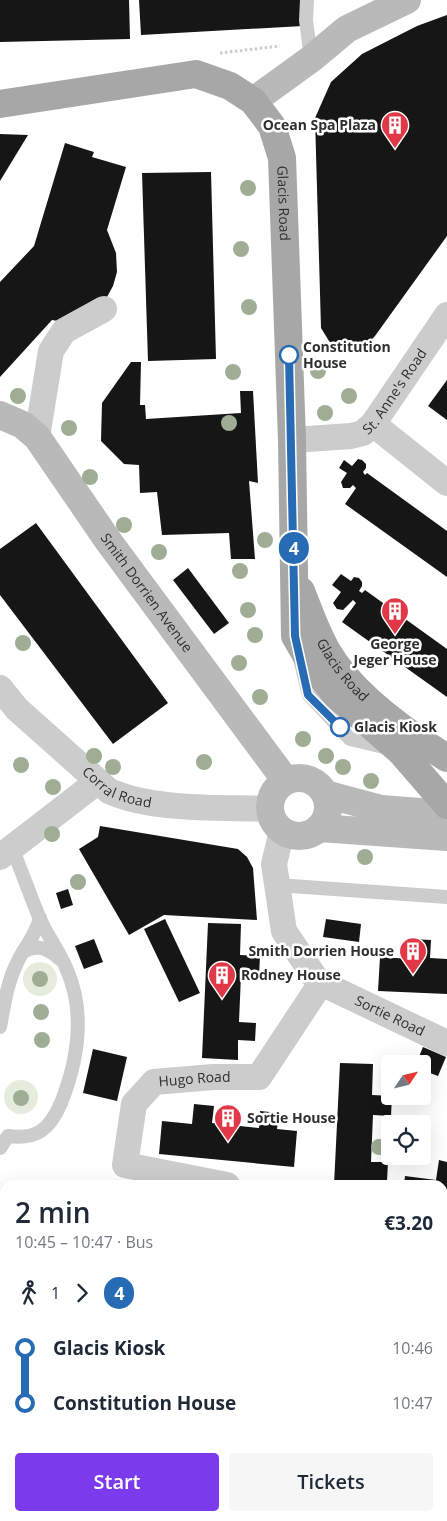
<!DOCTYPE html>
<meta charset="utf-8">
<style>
:root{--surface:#fff;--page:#f6f6f7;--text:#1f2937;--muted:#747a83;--accent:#7c3aed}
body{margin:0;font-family:"Open Sans",sans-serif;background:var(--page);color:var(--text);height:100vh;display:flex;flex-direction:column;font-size:19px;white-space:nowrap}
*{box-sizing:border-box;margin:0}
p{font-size:16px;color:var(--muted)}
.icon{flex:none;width:28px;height:28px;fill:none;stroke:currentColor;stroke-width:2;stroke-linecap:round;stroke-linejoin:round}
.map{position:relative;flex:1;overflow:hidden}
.details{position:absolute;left:0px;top:1180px;width:448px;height:341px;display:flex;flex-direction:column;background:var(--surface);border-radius:15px 15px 0 0;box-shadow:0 5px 20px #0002}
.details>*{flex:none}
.badge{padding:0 10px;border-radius:16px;font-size:18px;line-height:32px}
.needle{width:32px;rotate:55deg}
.buttons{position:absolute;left:381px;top:1055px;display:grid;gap:10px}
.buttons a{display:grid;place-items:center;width:50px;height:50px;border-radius:5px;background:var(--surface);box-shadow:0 5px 20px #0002;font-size:25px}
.map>.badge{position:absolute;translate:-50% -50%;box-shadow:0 0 0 2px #fff}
.legs{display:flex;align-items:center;gap:8px;height:55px;padding:0 15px;font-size:16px}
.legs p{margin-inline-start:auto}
.head{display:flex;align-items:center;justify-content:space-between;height:85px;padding:0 15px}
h1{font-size:28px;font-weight:600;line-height:38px}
.button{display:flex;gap:10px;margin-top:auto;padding:10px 15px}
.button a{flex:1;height:58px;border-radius:5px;background:var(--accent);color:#fff;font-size:20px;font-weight:600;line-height:58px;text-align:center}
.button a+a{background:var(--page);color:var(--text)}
ul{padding:0 15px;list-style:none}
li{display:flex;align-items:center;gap:18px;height:55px;font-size:19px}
li i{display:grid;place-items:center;width:8px;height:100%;margin:0 6px;background:currentColor}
li i::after{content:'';width:12px;height:12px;margin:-6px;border:4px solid;border-radius:50%;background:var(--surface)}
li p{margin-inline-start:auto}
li:first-child i{background:linear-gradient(#0000 50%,currentColor 0)}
li:last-child i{background:linear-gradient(currentColor 50%,#0000 0)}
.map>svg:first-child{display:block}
.green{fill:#e5ecde}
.building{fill:#161616}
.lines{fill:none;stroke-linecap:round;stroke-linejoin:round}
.path{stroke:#ccc;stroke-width:3;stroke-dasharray:2.5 2.5;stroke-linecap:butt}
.lane{stroke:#ccc;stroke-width:14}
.street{stroke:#ccc;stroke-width:26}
.secondary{stroke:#b9b9b9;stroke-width:28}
.primary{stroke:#a7a7a7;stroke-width:28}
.tree{fill:#a0ad95}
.line-1-casing{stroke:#fff;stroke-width:11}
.line-1{stroke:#276bb4;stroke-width:8}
.stop-1-dot{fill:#fff;stroke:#276bb4;stroke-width:2.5}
.labels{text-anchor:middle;stroke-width:5;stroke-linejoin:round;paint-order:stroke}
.poi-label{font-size:14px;font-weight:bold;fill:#2f2f2f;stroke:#fff;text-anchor:end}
.street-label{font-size:14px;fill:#2f2f2f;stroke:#fff}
.stop-label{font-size:14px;font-weight:bold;fill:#2f2f2f;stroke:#fff;text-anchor:start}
</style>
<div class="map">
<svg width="447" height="1521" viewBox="0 0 447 1521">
<rect width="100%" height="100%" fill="#fff"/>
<g class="green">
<circle cx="40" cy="979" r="17"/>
<circle cx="21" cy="1097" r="17"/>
<polygon points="0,1288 5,1290 5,1516 442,1516 443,1316 447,1317 447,1521 0,1521"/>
</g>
<g class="building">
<polygon points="0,0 129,0 130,39 0,42"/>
<polygon points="139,0 302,0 303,26 141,35"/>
<polygon points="447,15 447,236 375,336 362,350 340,351 329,341 321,328 315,118 331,82 362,54 417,26"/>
<polygon points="0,134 28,135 0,181"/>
<polygon points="65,143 94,152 92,157 126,167 107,230 116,253 117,272 113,286 107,297 93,310 58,321 52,320 0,377 0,282 34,246"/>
<polygon points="211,172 216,359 148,361 142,173"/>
<polygon points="131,362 141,362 140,405 145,405 146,419 241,413 240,391 253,391 258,483 249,481 255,559 231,559 229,533 162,535 157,492 140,493 139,465 124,464 101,441 102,403"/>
<polygon points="447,380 447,420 428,406"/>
<polygon points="358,459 362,460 366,464 366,468 363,472 365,475 367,473 447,531 447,577 345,504 356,488 353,485 350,488 343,488 341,482 347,473 339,468 344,460 352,466"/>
<polygon points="36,523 168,703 113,744 0,595 0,549"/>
<polygon points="188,568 229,623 214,634 173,580"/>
<polygon points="341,574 351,581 354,577 359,578 362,582 362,586 359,591 362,593 365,590 447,649 447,697 342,622 356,603 353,600 343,610 337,609 333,603 341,592 332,585"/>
<polygon points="100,826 238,849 247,857 253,868 257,920 164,915 129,935 79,849 98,837"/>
<polygon points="68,889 73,905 61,909 56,893"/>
<polygon points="165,919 200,993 179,1002 144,929"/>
<polygon points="326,919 361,924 359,942 323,937"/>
<polygon points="208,923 241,924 240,955 260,956 259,976 241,975 239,1022 256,1023 255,1041 238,1040 238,1060 202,1058"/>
<polygon points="94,939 103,962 84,969 75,946"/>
<polygon points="411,939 431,940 430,958 447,959 447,994 378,991 380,957 411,959"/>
<polygon points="423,1047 446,1057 438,1076 422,1070 422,1064 416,1064"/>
<polygon points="93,1049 127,1057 117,1101 83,1093"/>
<polygon points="340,1063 373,1064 372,1095 392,1096 391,1116 373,1115 371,1162 388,1162 387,1181 371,1180 370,1185 334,1185"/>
<polygon points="194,1104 214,1106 212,1123 259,1128 260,1111 279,1113 277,1129 297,1131 294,1167 159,1154 162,1121 192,1124"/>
<polygon points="439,1160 447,1162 447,1215 442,1215 442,1185 404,1185 405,1176 436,1180"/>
<polygon points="138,1181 161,1184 161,1185 137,1185"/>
<polygon points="442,1238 447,1239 447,1293 442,1292"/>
</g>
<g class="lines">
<g class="path">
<polyline points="220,53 280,46"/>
<polyline points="0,1277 5,1278"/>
<polyline points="0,1412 5,1413"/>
<polyline points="442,1442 445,1451"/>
</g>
<g class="lane">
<polyline points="307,0 306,20 311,59"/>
<polyline points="300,659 309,695 350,739 388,748"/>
<polyline points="277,885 447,897"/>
<path d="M 23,952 C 38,943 48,949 60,959"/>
<path d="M 0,1027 C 4,1006 7,983 17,963 C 25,945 35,938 40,918"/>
<path d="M 0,1148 L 8,1136 C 37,1140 50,1129 61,1103 C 78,1060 86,1014 67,970 C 60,952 48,937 40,919 C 30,896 22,871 12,848"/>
</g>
<g class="street">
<polyline points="373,424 447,483"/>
<polyline points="37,437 51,351 64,331 104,309"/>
<path id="s1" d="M 292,440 L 351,436 L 363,433 L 373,424 L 447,315"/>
<path id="s2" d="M 0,688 L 17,709 L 109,791 C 154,811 220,807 270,809"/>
<path id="s3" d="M 282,831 L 274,864 L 284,931 L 314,976 L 321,983 L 447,1043"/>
<polyline points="0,857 97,782"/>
<path id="s4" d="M 227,1185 L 125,1165 L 134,1104 L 154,1082 L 213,1077 L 259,1077 L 321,983"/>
<polyline points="442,1229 447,1230"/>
</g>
<g class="secondary">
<polyline points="253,101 311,59 347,29 407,0"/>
<path id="s5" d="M 0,415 L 23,425 L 37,437 L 109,542 L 286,781"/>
<circle cx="299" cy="807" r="29"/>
<polyline points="325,794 381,809 447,814"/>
<polyline points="319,828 447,837"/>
</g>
<g class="primary">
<path id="s6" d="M 0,104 L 196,74 L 230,86 L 253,101 L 272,126 L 282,158 L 292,440 L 295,636 L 310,662 L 336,695 L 401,752 L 447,805"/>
<path id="s7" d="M 301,591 C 309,611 316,632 327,651 C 352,695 405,732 447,758"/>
</g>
</g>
<g class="tree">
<circle cx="248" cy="188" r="8"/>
<circle cx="241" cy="249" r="8"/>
<circle cx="249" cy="307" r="8"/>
<circle cx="318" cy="371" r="8"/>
<circle cx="233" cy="372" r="8"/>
<circle cx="18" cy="396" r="8"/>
<circle cx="349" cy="396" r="8"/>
<circle cx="325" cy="413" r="8"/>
<circle cx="229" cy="423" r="8"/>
<circle cx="69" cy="428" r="8"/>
<circle cx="90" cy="477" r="8"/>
<circle cx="124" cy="525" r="8"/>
<circle cx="265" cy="540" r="8"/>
<circle cx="159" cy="552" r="8"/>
<circle cx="240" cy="571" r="8"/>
<circle cx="248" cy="610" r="8"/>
<circle cx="255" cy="635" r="8"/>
<circle cx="23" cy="643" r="8"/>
<circle cx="239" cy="663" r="8"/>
<circle cx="260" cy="697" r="8"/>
<circle cx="303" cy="739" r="8"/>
<circle cx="94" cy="756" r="8"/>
<circle cx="326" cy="756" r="8"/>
<circle cx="204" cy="762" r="8"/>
<circle cx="21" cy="765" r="8"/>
<circle cx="113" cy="767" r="8"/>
<circle cx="343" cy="767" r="8"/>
<circle cx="371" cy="781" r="8"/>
<circle cx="53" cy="787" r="8"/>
<circle cx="52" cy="834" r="8"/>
<circle cx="365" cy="857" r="8"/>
<circle cx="78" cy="882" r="8"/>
<circle cx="40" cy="979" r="8"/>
<circle cx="41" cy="1012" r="8"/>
<circle cx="42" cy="1040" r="8"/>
<circle cx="21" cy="1098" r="8"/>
<circle cx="379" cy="1147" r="8"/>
</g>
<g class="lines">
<g class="line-1-casing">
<polyline id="line-1" points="289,355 295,636 308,695 340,727"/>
</g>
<use href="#line-1" class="line-1"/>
</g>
<defs>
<g id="building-pin" transform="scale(1.4375)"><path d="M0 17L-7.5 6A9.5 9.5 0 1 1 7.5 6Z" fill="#e03847" stroke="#fff"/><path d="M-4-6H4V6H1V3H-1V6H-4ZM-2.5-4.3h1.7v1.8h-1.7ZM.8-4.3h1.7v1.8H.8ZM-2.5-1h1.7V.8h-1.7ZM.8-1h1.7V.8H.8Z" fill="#fff"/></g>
</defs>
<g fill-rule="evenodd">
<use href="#building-pin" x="395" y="125"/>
<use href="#building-pin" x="395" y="611"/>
<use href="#building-pin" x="413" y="951"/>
<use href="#building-pin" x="222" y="975"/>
<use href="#building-pin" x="228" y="1118"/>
</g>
<g class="stop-1-dot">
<circle cx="289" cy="355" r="9"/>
<circle cx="340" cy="727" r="9"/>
</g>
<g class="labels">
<g class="poi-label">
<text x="376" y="130">Ocean Spa Plaza</text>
<text x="395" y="649" text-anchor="middle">George<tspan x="395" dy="16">Jeger House</tspan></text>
<text x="394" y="956">Smith Dorrien House</text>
<text x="241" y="980" text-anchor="start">Rodney House</text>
<text x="247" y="1123" text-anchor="start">Sortie House</text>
</g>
<g class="street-label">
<text dy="5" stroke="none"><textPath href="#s6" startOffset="372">Glacis Road</textPath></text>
<text dy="5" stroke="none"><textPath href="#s1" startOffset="124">St. Anne's Road</textPath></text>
<text dy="5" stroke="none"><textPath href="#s5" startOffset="234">Smith Dorrien Avenue</textPath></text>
<text dy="5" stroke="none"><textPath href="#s7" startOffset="90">Glacis Road</textPath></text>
<text dy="5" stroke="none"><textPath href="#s2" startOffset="156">Corral Road</textPath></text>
<text dy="5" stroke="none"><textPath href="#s3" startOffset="242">Sortie Road</textPath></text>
<text dy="5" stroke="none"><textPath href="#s4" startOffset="236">Hugo Road</textPath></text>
</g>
<g class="stop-label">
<text x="303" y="352">Constitution<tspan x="303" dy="16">House</tspan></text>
<text x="354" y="732">Glacis Kiosk</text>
</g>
</g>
</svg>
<div class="buttons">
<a><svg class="needle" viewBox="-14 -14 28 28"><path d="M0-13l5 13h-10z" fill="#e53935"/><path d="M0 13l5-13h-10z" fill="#747a83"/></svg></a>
<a><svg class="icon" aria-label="locate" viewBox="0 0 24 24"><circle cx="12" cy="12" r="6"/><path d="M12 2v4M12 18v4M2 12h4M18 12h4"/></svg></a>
</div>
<b class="badge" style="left:294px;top:548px;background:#276bb4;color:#fff">4</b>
<section class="details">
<div class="head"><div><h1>2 min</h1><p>10:45 – 10:47 · Bus</p></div><b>€3.20</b></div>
<div class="legs"><svg class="icon" aria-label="walk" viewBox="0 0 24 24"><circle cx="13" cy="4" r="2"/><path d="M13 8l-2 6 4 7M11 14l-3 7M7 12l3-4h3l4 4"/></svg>1<svg class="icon" aria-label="forward" viewBox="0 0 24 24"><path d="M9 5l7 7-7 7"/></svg><b class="badge" style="background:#276bb4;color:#fff">4</b></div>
<ul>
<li><i style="color:#276bb4"></i><b>Glacis Kiosk</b><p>10:46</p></li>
<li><i style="color:#276bb4"></i><b>Constitution House</b><p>10:47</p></li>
</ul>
<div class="button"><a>Start</a><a>Tickets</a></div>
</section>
</div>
